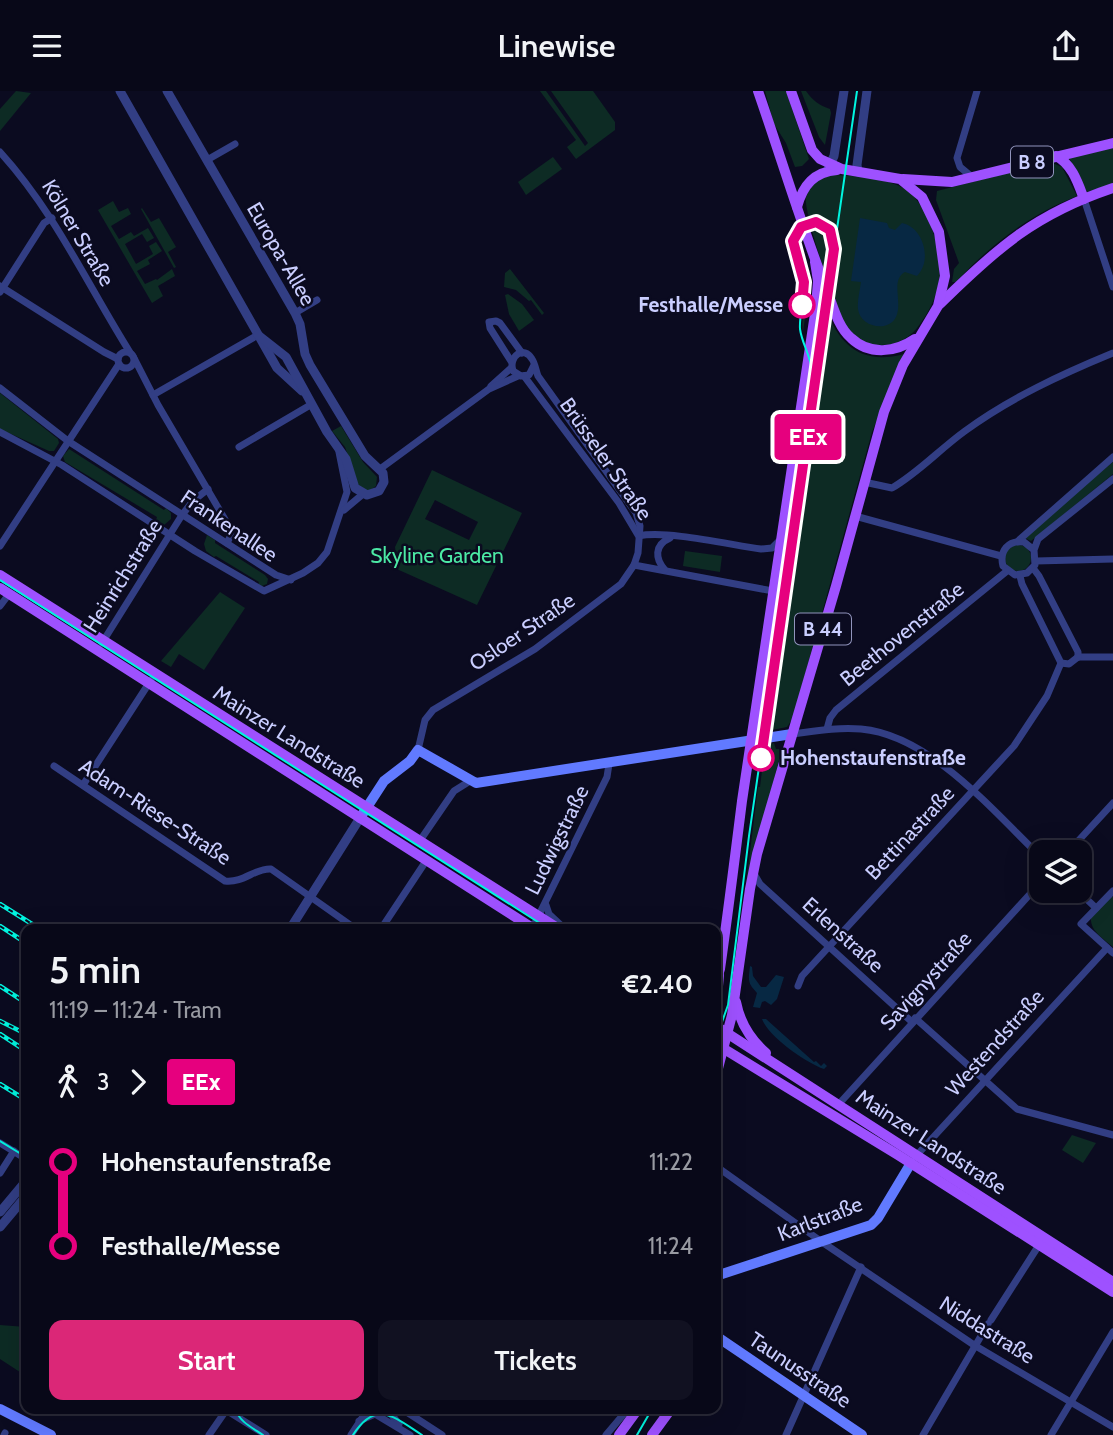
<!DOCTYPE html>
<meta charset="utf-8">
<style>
:root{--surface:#080818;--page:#111121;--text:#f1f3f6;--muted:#989aa2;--line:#292937;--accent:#db2777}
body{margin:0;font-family:Cabin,sans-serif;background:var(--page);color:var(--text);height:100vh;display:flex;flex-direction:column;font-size:26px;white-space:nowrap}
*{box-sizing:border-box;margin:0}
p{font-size:23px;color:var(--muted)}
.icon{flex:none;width:38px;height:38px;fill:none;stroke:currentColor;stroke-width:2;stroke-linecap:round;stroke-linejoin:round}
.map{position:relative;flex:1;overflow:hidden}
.drawer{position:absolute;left:21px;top:833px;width:700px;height:490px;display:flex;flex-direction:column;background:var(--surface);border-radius:14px;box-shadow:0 7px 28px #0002,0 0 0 2px var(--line)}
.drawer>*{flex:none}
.badge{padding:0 14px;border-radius:5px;font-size:24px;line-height:46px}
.fabs{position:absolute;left:1029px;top:749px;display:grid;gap:14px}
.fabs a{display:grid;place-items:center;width:63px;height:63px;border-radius:14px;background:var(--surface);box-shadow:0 7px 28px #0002,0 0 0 2px var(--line);font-size:35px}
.map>.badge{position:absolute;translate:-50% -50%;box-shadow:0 0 0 4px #fff}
.legs{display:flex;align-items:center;gap:10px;height:77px;padding:0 28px;font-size:23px}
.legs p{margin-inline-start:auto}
.headline{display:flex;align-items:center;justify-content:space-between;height:119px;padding:0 28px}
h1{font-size:38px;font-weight:600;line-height:52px}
.action{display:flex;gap:14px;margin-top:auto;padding:14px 28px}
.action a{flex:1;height:80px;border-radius:14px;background:var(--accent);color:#fff;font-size:28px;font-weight:600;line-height:80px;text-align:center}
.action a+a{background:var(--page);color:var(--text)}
ul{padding:0 28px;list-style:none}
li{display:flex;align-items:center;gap:24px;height:84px;font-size:26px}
li i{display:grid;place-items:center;width:10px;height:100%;margin:0 9px;background:currentColor}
li i::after{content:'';width:18px;height:18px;margin:-9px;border:5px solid;border-radius:50%;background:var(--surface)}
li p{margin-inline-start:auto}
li:first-child i{background:linear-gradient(#0000 50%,currentColor 0)}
li:last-child i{background:linear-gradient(currentColor 50%,#0000 0)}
header{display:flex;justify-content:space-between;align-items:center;height:91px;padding:0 28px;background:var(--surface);font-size:32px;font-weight:600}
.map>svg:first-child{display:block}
.green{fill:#0d2b24;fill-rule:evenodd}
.water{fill:#072843}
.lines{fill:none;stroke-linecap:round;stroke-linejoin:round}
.minor{stroke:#323e84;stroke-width:7}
.tertiary{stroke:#323e84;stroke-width:9}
.secondary{stroke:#617aff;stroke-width:10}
.primary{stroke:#9e51ff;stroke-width:10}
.tram{stroke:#00f5e0;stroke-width:2}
.rail-casing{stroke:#00f5e0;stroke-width:4.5}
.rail{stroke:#0b0b20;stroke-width:2;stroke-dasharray:5;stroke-linecap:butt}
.line-1-casing{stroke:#fff;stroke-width:16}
.line-1{stroke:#e6007e;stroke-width:10}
.stop-1-dot{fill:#fff;stroke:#e6007e;stroke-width:3.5}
.labels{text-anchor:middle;stroke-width:5;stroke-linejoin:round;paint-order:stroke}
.shield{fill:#0b0b20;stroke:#9194bc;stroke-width:2}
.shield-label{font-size:19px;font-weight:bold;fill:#caceff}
.street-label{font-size:21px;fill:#caceff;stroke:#0b0b20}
.stop-label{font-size:21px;font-weight:bold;fill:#caceff;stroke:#0b0b20;text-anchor:end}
.park-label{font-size:21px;fill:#4ce9a5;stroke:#0b0b20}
</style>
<header><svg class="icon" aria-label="menu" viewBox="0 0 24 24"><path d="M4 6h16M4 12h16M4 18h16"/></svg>Linewise<svg class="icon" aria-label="share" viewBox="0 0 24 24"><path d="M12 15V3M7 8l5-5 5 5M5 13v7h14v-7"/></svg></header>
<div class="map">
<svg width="1113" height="1344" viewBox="0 0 1113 1344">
<rect width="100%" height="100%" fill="#0b0b20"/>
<g class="green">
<polygon points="16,0 31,2 0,40 0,18"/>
<polygon points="540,0 546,0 585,55 588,52 551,0 593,0 615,31 615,39 576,68 567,56 576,49"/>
<polygon points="765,0 786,0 809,68 802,75 795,76 786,52 774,33"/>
<path d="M 801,0 L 806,0 C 813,10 819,14 830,18 L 831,22 L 825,54 L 819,46 Z"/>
<polygon points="1113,57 1113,93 1087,101 1069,67"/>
<polygon points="553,66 562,78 526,104 518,91"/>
<path d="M 1050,71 L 1062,76 L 1077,105 C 1029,124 990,154 956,191 L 952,191 L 954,178 L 959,172 L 936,109 L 937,100 Z"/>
<path d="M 832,84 C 851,84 890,88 905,98 C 930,114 945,167 938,195 C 935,209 928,222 920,233 C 904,258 867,262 848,238 C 838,226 803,120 806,107 C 809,93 820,88 832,84 Z"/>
<polygon points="113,110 119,121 128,117 131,123 111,135 119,148 131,141 134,145 148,137 154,147 147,151 142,143 125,153 136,173 153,163 149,155 156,151 162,160 148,169 150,173 137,180 145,193 156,188 157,189 172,178 175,185 158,195 163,205 152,212 98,119"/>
<polygon points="142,117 151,131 159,127 176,156 168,161 176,176 174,177 141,118"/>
<path d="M 798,144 C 809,180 809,203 803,241 C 800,224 809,208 806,191 C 804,176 789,158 798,144 Z"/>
<polygon points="510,178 544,222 542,224 531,209 529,210 516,199 504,196 505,182"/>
<polygon points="508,203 522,213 534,229 519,240 509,223 505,204"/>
<path d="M 826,218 C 840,256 863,274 904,263 L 872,341 L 793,627 L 787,636 L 772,639 L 766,636 L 789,489 L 783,487 L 793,418 L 800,419 L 800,415 L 803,415 L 809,377 L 806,376 L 812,315 Z"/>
<polygon points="0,302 58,348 59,352 54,360 49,360 0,338"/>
<polygon points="341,335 363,371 377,386 376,395 369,400 360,399 345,356 332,340"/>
<polygon points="69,358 164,419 166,417 171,422 171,428 164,434 156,429 157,426 65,371 63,365"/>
<polygon points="1113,371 1113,383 1031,450 1023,446"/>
<path d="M 432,379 L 522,422 L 477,514 L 390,475 L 396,465 L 395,456 ZM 435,409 L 478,431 L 469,449 L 425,428 Z"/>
<polygon points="207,444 215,449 215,452 265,484 268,488 267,493 262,495 258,494 259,491 216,465 214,466 206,460 204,453"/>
<circle cx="1018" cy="467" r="13"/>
<polygon points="685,460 722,465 720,481 683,475"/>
<polygon points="220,501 245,517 204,579 179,563 171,576 161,570"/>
<polygon points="774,652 776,658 782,658 746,793 758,696 760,696 765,655"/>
<path d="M 1111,806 L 1113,806 L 1113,856 C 1104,848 1090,840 1091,827 Z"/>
<polygon points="1072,1044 1096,1052 1083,1072 1062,1059"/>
<polygon points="0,1234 26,1236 26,1285 0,1268"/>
</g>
<g class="water">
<path d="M 860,127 L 887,132 L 889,137 L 895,139 L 902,132 C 923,136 933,169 917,185 L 905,181 C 890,189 903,211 896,226 C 888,242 860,236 858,218 C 857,210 860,199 861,191 L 851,190 Z"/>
<path d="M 750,875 L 752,876 L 753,885 L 761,896 L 766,896 L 776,884 L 784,886 L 777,908 L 771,914 L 765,910 L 762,911 L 760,917 L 753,916 L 757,902 C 748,892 748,891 750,875 Z"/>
<path d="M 762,928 L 766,928 L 814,971 L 816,970 L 821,975 L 824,972 L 827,975 L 824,978 C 806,972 768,945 762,928 Z"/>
</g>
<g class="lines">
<g class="minor">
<path d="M 0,61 C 55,121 88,195 131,263"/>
<polyline points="207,69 235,53"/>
<polyline points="972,86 960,76 957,67 977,0"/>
<polyline points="1084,108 1113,196"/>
<polyline points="0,195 104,261 118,268"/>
<polyline points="0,201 44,132 52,127"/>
<polyline points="295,222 317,209"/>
<circle cx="126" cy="269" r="8"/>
<polyline points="134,267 158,314 230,437 231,444 227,452"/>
<polyline points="511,270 490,237 489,231 496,230 500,232 522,262"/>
<polyline points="524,285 619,412 638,444"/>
<polyline points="491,295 511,277"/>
<polyline points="0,297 68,350 276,484 291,489"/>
<polyline points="153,304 258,244"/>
<polyline points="0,341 62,374 195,460 264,500 303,482 318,472 327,461 347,401 339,361"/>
<polyline points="239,356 312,313"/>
<polyline points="380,378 489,298 518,285"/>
<path d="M 864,391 L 892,397 C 918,382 940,358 965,340 C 1010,307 1062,283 1113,262"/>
<polyline points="344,419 363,403"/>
<polyline points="855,425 1001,465"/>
<path d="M 639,445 C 666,439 731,454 761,458 L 772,457 L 780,449"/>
<polyline points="1018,450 1113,366"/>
<polyline points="0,455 119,273"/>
<path d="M 1034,459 L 1024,451 C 1008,449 999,460 1003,475 L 1015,484 L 1027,482 L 1035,474 L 1034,459 L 1038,448 L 1113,388"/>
<polyline points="1036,470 1113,468"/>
<polyline points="634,474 773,500"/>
<polyline points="1033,477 1039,485 1078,561 1078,566"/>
<path d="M 665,479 C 655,468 654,454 670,447"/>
<polyline points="1020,485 1022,493 1061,572"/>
<polyline points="0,515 9,503"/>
<polyline points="102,552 182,424 193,410 208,398"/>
<polyline points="1078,566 1113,566"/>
<polyline points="1061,572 1069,573 1078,566"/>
<polyline points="827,638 830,627 836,619 1007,480"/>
<path d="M 792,643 C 815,640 838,636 861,638 C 930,644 993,720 1041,766"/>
<path d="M 418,659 L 425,629 L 433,619 L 535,558 L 621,493 L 634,474 L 638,462 L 640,435 L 636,422 L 538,285 C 536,280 535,272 532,268 C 524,254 508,265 513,280 L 521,285 L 529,284 L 534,274"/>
<path d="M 54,675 L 225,790 C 244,792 255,777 271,778 L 356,838"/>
<polyline points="83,694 151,589"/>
<polyline points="419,751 454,700 470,690"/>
<polyline points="1068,761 1113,712"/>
<polyline points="753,781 760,793 912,931"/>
<polyline points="1078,800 1096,817"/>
<polyline points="1113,800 1081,833 1113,862"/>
<polyline points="546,814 549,823 565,838"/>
<polyline points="381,838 426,770"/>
<polyline points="532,838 607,686 609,673"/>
<polyline points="798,895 802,885 1014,655 1047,605 1061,572"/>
<polyline points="915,927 1017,1018 1113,1044"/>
<polyline points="838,1014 1041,791"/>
<polyline points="0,1052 26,1068"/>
<polyline points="916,1065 1107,857"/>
<polyline points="720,1078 822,1151 974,1254 1113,1336"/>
<polyline points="0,1082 14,1060"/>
<polyline points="991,1229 1039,1154"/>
<polyline points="387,1318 399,1333"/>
<polyline points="402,1318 442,1344"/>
<polyline points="226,1319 266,1344"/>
<polyline points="359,1330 375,1323 410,1344"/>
<polyline points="4,1344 5,1342"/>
<polyline points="209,1344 227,1318"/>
<polyline points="351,1344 368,1318"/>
<polyline points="606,1344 628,1318"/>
<polyline points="786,1344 861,1176"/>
<polyline points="923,1344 988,1233"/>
<polyline points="1051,1344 1113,1241"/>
</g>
<g class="tertiary">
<polyline points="120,0 277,277 302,300"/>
<polyline points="167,0 295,222 300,233 305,263 310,274 365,365 383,382 384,391 379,400 367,404 355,397 346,368 327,341 286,266 258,244"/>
<polyline points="828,78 834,65 844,0"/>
<polyline points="858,81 857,74 867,0"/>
<polyline points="290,838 360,727"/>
<polyline points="0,1121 26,1090"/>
<polyline points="0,1136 26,1105"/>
</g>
<g class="secondary">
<polyline points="360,727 384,690 410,670 418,659 476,692 792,643"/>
<polyline points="716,1185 871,1134 878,1127 911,1072"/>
<polyline points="716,1245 862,1344"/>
<polyline points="0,1318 51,1344"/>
</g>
<g class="primary">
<path d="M 758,0 C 781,66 801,134 827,200 C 833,215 838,236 851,247 C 870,265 896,261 915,248"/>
<path d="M 1056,65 C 1072,73 1078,92 1084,108"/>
<polyline points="903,88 952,91 1113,52"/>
<path d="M 797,116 C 803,94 814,81 837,79"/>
<path d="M 940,213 C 997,157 1035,123 1113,97"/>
<polyline points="0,484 559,838"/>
<polyline points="0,497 534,838"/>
<path d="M 716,890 L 720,878 C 728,822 735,766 742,710 L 816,216 L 818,190 L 815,171"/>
<path d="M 736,911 C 740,932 750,948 766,962"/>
<polyline points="716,917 719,884"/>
<polyline points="716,935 1113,1191"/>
<polyline points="716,953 898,1064 1113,1201"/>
<polyline points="716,985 732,924 750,798 757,763 836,495 884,321 903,274 938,215 945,185 939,141 922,106 900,88 842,78 820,68 812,59 791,0"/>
<polyline points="619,1344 638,1318"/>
<polyline points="652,1344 671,1318"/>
</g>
<g class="tram">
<path d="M 812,281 C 811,265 802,253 800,238 C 799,223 805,208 804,193 C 803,172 775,134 816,131 L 830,140 L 834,155"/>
<polyline points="0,489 549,838"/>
<polyline points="716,948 728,914 749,745 857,0"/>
<polyline points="0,1050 26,1066"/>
<path d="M 235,1318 C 240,1331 251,1336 263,1344"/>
<path d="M 353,1344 C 376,1308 394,1326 422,1344"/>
<polyline points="637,1344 652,1318"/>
</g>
<g class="rail-casing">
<g id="rail">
<polyline points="0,813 40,838"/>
<polyline points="0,835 26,852"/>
<polyline points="0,895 26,912"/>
<polyline points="0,930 26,943"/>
<polyline points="0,943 26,960"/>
<polyline points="0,993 26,1009"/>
</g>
</g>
<use href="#rail" class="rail"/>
</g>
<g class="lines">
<g class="line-1-casing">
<polyline id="line-1" points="761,667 834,158 830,139 816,131 801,136 793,150 804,191 802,214"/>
</g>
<use href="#line-1" class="line-1"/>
</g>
<g class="stop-1-dot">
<circle cx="802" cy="214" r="12"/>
<circle cx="761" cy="667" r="12"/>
</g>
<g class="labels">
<g class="shield">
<rect x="1011" y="55.5" width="42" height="31" rx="5"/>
<rect x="795" y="522.5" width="56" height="31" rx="5"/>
</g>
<g class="shield-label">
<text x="1032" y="78">B 8</text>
<text x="823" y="545">B 44</text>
</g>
<g class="street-label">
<text transform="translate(78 142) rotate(59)" y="7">Kölner Straße</text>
<text transform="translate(281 163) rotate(60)" y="7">Europa-Allee</text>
<text transform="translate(606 368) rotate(55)" y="7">Brüsseler Straße</text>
<text transform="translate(229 435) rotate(34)" y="7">Frankenallee</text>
<text transform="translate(123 485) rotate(-58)" y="7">Heinrichstraße</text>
<text transform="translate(522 541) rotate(-34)" y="7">Osloer Straße</text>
<text transform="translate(902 543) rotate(-39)" y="7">Beethovenstraße</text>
<text transform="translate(289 646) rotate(32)" y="7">Mainzer Landstraße</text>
<text transform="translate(155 721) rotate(33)" y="7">Adam-Riese-Straße</text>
<text transform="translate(910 742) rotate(-47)" y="7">Bettinastraße</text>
<text transform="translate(557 749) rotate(-64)" y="7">Ludwigstraße</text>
<text transform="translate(843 844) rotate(42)" y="7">Erlenstraße</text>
<text transform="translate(926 890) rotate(-48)" y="7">Savignystraße</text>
<text transform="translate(995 952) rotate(-48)" y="7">Westendstraße</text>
<text transform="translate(931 1051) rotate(33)" y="7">Mainzer Landstraße</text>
<text transform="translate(820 1128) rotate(-21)" y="7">Karlstraße</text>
<text transform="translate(987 1239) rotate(32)" y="7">Niddastraße</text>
<text transform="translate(800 1279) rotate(34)" y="7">Taunusstraße</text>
</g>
<g class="stop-label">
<text x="783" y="221">Festhalle/Messe</text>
<text x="780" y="674" text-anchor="start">Hohenstaufenstraße</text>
</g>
<g class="park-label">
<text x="437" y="472">Skyline Garden</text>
</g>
</g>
</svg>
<div class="fabs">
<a><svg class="icon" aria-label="layers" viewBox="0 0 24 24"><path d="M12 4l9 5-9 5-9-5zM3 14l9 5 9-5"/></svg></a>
</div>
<b class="badge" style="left:808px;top:346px;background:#e6007e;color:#fff">EEx</b>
<section class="drawer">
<div class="headline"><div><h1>5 min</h1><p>11:19 – 11:24 · Tram</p></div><b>€2.40</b></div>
<div class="legs"><svg class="icon" aria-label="walk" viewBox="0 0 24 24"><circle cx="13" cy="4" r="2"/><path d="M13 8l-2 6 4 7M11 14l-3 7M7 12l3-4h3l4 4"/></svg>3<svg class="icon" aria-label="forward" viewBox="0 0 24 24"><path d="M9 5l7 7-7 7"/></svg><b class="badge" style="background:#e6007e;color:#fff">EEx</b></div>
<ul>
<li><i style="color:#e6007e"></i><b>Hohenstaufenstraße</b><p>11:22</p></li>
<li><i style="color:#e6007e"></i><b>Festhalle/Messe</b><p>11:24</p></li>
</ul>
<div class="action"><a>Start</a><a>Tickets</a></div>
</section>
</div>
